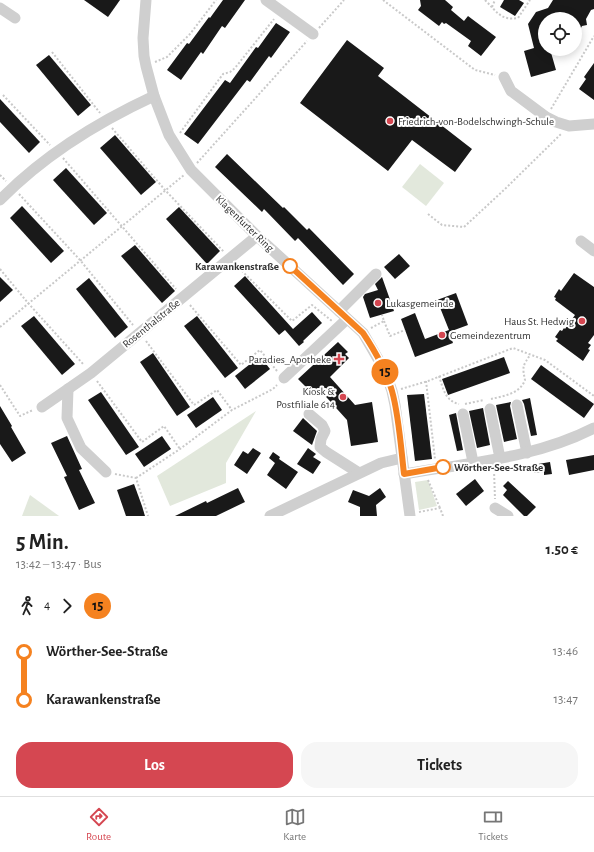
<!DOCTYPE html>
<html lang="de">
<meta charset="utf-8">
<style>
:root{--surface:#fff;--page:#f6f6f6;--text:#222;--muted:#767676;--line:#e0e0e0;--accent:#d54751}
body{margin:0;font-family:"Alegreya Sans",sans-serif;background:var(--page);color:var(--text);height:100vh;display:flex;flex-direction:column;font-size:15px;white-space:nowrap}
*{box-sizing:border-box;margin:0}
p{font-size:13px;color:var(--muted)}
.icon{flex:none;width:22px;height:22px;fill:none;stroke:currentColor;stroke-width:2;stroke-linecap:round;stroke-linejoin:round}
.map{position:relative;height:516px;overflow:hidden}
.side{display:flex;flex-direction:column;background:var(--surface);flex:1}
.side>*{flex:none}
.badge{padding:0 8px;border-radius:13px;font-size:14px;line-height:26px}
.tools{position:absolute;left:538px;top:12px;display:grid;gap:8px}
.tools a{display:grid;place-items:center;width:44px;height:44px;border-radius:50%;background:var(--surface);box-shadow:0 2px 10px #0003;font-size:20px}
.map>.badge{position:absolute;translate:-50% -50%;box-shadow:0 0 0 2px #fff}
.legs{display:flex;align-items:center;gap:6px;height:44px;padding:0 16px;font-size:13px}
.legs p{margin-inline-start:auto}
.head{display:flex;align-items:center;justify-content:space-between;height:68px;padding:0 16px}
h1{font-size:22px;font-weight:700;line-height:30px}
.action{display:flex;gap:8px;margin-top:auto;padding:8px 16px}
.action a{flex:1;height:46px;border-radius:16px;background:var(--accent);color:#fff;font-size:16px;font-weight:700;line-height:46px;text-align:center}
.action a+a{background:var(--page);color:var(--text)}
ul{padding:0 16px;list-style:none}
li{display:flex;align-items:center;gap:14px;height:48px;font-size:15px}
li i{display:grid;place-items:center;width:6px;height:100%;margin:0 5px;background:currentColor}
li i::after{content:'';width:10px;height:10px;margin:-5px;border:3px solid;border-radius:50%;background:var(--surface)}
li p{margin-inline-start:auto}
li:first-child i{background:linear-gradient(#0000 50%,currentColor 0)}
li:last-child i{background:linear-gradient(currentColor 50%,#0000 0)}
.tabs{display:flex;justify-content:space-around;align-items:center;height:56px;border-top:1px solid var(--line);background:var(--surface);font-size:11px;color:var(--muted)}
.tabs a{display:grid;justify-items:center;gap:2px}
.tabs .on{color:var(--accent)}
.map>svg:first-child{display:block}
.green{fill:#e2e8dc}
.building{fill:#191919}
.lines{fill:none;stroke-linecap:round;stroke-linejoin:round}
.path{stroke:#c9c9c9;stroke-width:2;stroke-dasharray:2 2;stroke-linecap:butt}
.minor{stroke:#cfcfcf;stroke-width:11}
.line-1-casing{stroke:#fff;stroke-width:9}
.line-1{stroke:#f58220;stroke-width:6}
.poi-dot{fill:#d54751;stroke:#fff;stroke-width:1.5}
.stop-1-dot{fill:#fff;stroke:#f58220;stroke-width:2}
.labels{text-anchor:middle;stroke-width:4;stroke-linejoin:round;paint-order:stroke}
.poi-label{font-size:11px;fill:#323232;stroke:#fff;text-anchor:start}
.street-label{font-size:11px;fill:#323232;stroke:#fff}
.stop-label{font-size:11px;font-weight:bold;fill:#323232;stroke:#fff;text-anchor:end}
</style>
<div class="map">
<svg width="594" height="516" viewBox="0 0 594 516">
<rect width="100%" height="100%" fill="#fff"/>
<g class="green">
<polygon points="420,164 444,183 426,206 402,187"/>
<polygon points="256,411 226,463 226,483 170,506 157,476"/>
<polygon points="428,480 437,506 419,510 415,482"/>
<polygon points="30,495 59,516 22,516"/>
</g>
<g class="building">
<polygon points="84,0 120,0 108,17"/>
<polygon points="223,0 245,0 225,28 222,26 203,54 201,52 181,80 167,70 187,43 189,44 209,17 210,18"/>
<polygon points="420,0 445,0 453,7 451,10 464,21 468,16 496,37 481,56 468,46 471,41 446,23 444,24 442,22 439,26 418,10 421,6"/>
<polygon points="504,0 519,0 524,3 515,16 500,7"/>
<polygon points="553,0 594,0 594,9 591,10 586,19 587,25 582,26 575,39 575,19 568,19 567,17 559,19 545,19 545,49 550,49 556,70 531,77 524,51 534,48 528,24 536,12 548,8"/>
<polygon points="276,23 290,32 271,58 269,56 250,82 247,80 198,144 184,134 225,80 230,83 256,47 258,48"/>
<polygon points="347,40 384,68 378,76 472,149 455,172 412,140 388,171 300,103"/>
<polygon points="49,55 91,105 78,116 36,65"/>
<polygon points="594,63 594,100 579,89 586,79 584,77"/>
<polygon points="0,99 40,142 29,153 0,122"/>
<polygon points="115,135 156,182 141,195 100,148"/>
<polygon points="227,154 283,208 284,207 307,230 309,228 354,274 343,285 298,238 295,241 264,209 262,212 215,167"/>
<polygon points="66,168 107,213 94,225 53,180"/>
<polygon points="22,206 64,251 51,263 10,218"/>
<polygon points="179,207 220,251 207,264 166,219"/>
<polygon points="135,245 175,291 162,303 121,256"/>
<polygon points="399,254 410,266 395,279 384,267"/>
<polygon points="574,273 594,287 594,335 588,343 591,345 588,349 590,350 583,361 556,341 558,339 555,337 560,330 562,331 564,328 565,329 575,315 555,300 556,298 554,297 559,289 561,291"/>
<polygon points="245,276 293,329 312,312 322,323 303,341 304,342 299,346 285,330 279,335 234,286"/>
<polygon points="0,277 13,290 0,302"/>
<polygon points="382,277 394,311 370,318 363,297 365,294 378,290 375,284"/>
<polygon points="89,278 128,327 115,338 76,289"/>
<polygon points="456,293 468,325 449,332 453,343 415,357 401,319 415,313 425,339 449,330 437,300"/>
<polygon points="34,316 75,364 62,375 21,326"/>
<polygon points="197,316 238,368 225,378 184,326"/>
<polygon points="338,342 348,352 345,354 349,358 330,377 355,405 372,402 378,442 351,446 347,420 318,388 314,392 311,388 309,390 298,379"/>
<polygon points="153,353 190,407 177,416 140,362"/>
<polygon points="260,356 270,369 245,389 235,376"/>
<polygon points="504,357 510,373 448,395 442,379"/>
<polygon points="541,365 594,404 584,418 531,379"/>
<polygon points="101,392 139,447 126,455 88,400"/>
<polygon points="424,394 432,459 415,461 407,395"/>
<polygon points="213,397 222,410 196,428 187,415"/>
<polygon points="530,398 537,435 531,436 524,404 522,400"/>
<polygon points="511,402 510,406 517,439 504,442 496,405"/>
<polygon points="0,406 12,426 11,427 26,453 12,462 0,444"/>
<polygon points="483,408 490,445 477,448 469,411"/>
<polygon points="456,413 463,450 457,451 449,415"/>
<polygon points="303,418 317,431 312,445 293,431"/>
<polygon points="67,436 82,469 79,470 95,503 79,510 64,477 67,476 51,443"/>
<polygon points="162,436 171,449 144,467 135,454"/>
<polygon points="253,448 261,453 247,474 234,465 243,451 248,454"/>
<polygon points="308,448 316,454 313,457 321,462 313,474 297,464"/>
<polygon points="273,452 280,457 279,459 298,472 286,489 267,475 275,463 269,458"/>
<polygon points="594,455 594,470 569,475 566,460"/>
<polygon points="550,462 552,474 544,475 544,472 533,473 532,465"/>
<polygon points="475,479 484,491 466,506 456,494"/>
<polygon points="508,481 536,507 527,516 524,516 503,495 507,490 503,486"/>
<polygon points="134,484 142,506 145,516 126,516 117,490"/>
<polygon points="238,488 245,502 216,516 175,516 206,501 207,503"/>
<polygon points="380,488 386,497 376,505 377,516 360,516 360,507 348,502 353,490 369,496"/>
</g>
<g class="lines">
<g class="path">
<polyline points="383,0 475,70 495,75"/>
<path d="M 485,0 C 496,11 501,21 518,18 L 530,0"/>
<polyline points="492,7 495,0"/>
<polyline points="319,28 344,0"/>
<polyline points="52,52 100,113"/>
<polyline points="155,62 167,57 190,34 216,0"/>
<polyline points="3,95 50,145"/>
<polyline points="551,109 594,36"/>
<polyline points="112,128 165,190 224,252"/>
<polyline points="180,133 223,74 230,72 235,68 274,19"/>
<polyline points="63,158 176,289"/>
<polyline points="197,163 307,41"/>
<polyline points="0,175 6,181"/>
<polyline points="19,194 80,260 133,325"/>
<polyline points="428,214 442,225 464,227 505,189 561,134"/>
<polyline points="236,265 292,321 312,305 332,321"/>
<polyline points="0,269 28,303 84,365"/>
<polyline points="190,305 241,365 260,350 277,371"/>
<polyline points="384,321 390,336 405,330"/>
<polyline points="0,327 184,175"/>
<polyline points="371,328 384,321 382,315"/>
<polyline points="146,341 194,405 217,390 232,410"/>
<path d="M 439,376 C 443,388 445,401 459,404"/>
<polyline points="97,381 142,442 164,426 180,449"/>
<polyline points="426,381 435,459"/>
<polyline points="0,385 20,416 33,410"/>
<polyline points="401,389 428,381 513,348 545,360 594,396"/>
<path d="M 491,399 C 503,396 520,394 525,380 C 522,366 523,366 530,355"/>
<polyline points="465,404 484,400"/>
<polyline points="494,470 495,499"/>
<polyline points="115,474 136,478 148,516"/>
<polyline points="136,478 180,449 232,410 273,389 277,385"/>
<polyline points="428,480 440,508"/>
<polyline points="419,512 440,508 443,516"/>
</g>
<g class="minor">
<polyline points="146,0 143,38 144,56 146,66 154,96 169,135 191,170 257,236 363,333 385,371 392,391 395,405 410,516"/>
<polyline points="266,0 313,34"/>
<polyline points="0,8 15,18"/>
<polyline points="504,77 511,91 546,117 556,122 569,126 594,124"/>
<path d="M 0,200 C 43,156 98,122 154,96"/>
<polyline points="581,241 594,251"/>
<polyline points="339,311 376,274"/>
<polyline points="284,378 347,319"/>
<polyline points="68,389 67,418 81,448 106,472"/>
<polyline points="517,405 527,453"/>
<polyline points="42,407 68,389 91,373 257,236"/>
<polyline points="490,409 500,458"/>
<polyline points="309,414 322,425 325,431 321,439 320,447 326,452 359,473"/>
<polyline points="463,414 473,462"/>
<path d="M 404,474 C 468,463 536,458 594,428"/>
<polyline points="495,508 508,516"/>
<polyline points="270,516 381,463 402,458"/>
</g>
</g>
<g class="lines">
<g class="line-1-casing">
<path id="line-1" d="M 290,266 L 363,333 C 375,351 386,370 392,391 C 399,416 401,448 404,474 L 443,467"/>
</g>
<use href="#line-1" class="line-1"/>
</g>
<g class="poi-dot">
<circle cx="390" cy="121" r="4"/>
<circle cx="378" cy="303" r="4"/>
<circle cx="582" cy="321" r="4"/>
<circle cx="442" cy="335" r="4"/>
<path d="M337 353h4v4h4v4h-4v4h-4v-4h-4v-4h4z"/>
<circle cx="343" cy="397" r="4"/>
</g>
<g class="stop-1-dot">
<circle cx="290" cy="266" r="7"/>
<circle cx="443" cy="467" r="7"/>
</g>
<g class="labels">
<g class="poi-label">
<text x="398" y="125">Friedrich-von-Bodelschwingh-Schule</text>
<text x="386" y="307">Lukasgemeinde</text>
<text x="574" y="325" text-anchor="end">Haus St. Hedwig</text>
<text x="450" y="339">Gemeindezentrum</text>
<text x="331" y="363" text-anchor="end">Paradies_Apotheke</text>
<text x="335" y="395" text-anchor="end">Kiosk &amp;<tspan x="335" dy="13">Postfiliale 614</tspan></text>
</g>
<g class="street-label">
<text transform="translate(245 223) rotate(44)" y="4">Klagenfurter Ring</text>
<text transform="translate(151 323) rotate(-39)" y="4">Rosenthalstraße</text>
</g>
<g class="stop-label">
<text x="279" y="270">Karawankenstraße</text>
<text x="454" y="471" text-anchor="start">Wörther-See-Straße</text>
</g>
</g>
</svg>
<div class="tools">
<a><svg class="icon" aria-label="locate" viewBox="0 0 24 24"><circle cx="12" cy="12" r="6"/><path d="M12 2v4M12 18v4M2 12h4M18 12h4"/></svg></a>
</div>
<b class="badge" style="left:385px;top:372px;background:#f58220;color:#111">15</b>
</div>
<section class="side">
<div class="head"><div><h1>5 Min.</h1><p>13:42 – 13:47 · Bus</p></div><b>1.50 €</b></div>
<div class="legs"><svg class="icon" aria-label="walk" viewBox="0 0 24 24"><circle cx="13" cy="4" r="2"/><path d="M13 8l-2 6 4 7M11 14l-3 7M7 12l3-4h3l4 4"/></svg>4<svg class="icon" aria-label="forward" viewBox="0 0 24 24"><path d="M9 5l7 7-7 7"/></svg><b class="badge" style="background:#f58220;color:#111">15</b></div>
<ul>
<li><i style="color:#f58220"></i><b>Wörther-See-Straße</b><p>13:46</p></li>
<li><i style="color:#f58220"></i><b>Karawankenstraße</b><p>13:47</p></li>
</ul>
<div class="action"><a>Los</a><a>Tickets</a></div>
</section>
<nav class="tabs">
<a class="on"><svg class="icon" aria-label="directions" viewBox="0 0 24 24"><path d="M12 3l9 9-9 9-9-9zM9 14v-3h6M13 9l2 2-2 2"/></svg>Route</a>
<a><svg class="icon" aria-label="map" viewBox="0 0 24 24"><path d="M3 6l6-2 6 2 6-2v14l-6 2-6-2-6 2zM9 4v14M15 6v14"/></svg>Karte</a>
<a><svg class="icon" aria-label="tickets" viewBox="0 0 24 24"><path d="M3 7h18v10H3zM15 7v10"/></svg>Tickets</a>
</nav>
